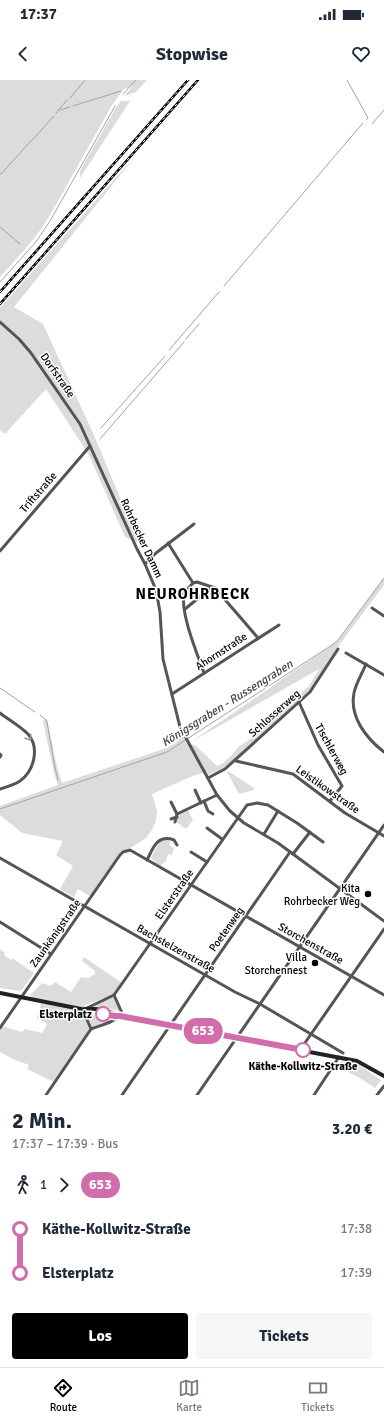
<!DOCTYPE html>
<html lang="de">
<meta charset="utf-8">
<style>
:root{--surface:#fff;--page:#f6f6f7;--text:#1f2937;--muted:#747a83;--line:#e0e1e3;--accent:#000}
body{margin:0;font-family:Signika,sans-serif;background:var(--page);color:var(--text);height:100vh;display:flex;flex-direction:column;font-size:15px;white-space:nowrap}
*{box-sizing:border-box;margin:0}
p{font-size:13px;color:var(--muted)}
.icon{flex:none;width:22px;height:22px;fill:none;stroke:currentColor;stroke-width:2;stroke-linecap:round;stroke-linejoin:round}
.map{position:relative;height:1015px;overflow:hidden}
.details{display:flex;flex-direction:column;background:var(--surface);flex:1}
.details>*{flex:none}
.badge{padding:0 8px;border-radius:13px;font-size:14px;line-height:26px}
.map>.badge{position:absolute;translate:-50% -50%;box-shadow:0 0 0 2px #fff}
.legs{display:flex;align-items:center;gap:6px;height:44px;padding:0 12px;font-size:13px}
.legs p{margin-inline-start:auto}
.overview{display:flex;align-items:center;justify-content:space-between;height:68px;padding:0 12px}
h1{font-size:22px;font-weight:700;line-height:30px}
.button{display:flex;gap:8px;margin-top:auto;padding:8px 12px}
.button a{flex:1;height:46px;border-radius:4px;background:var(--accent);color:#fff;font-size:16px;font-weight:700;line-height:46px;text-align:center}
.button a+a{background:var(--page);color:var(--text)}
ul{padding:0 12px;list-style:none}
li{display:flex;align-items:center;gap:14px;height:44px;font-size:15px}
li i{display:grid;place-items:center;width:6px;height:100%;margin:0 5px;background:currentColor}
li i::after{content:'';width:10px;height:10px;margin:-5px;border:3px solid;border-radius:50%;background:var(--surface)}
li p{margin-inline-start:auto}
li:first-child i{background:linear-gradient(#0000 50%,currentColor 0)}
li:last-child i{background:linear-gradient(currentColor 50%,#0000 0)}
.status{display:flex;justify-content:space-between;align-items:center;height:28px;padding:0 20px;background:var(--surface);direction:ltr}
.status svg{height:11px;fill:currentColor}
header{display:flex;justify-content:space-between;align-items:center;height:52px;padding:0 12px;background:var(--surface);font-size:18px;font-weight:700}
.tab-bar{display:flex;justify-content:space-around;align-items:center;height:56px;border-top:1px solid var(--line);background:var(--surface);font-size:11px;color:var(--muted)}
.tab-bar a{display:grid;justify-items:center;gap:2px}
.tab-bar .current{color:var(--accent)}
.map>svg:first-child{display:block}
.green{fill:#dcdcdc}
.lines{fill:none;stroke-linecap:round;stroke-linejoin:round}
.stream{stroke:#a3a3a3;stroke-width:1}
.street{stroke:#555;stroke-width:3}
.secondary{stroke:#222;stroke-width:4}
.rail-casing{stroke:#000;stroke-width:2.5}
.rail{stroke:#fff;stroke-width:1;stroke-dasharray:3;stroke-linecap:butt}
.oneway{stroke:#999}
.line-1-casing{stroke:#fff;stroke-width:9}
.line-1{stroke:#d06daa;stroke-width:6}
.poi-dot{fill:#000;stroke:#fff;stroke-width:1.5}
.stop-1-dot{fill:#fff;stroke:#d06daa;stroke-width:2}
.labels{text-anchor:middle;stroke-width:3;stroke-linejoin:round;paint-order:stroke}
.street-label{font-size:11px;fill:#000;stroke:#fff}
.poi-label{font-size:11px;fill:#000;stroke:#fff;text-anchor:end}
.stop-label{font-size:11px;font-weight:bold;fill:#000;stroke:#fff;text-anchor:end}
.water-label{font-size:12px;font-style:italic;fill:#444;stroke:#fff}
.district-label{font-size:15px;font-weight:bold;letter-spacing:1px;fill:#000;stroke:#fff}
</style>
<div class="status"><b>17:37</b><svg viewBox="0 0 49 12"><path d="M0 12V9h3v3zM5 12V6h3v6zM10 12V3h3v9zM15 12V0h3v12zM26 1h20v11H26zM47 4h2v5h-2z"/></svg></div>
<header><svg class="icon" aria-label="back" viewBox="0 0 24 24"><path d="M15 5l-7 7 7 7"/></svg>Stopwise<svg class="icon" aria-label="heart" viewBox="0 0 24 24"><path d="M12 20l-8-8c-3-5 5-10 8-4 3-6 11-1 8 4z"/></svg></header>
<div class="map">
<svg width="384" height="1015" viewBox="0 0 384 1015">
<rect width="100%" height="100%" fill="#fff"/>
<g class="green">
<polygon points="0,0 147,0 136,12 124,16 132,7 124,9 112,25 53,130 42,148 27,167 0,197"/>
<polygon points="121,21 130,21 80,98 80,91 115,29"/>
<polygon points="138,73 14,227 43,244 93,353 139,463 125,457 89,375 46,309 5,354 0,350 0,228"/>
<polygon points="384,498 384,505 337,568 310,610 225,689 207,695 204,693 195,695 152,714 157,731 156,740 152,750 146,758 132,767 120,773 90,816 78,809 74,817 60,809 73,786 56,775 63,761 22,753 0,735 0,726 58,705 54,693 43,641 47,639 57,687 62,703 167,668 177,662 178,658 183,656 187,664 195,665 217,686 223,683 232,675 238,667 250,659 264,644 309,606 319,589 191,662 332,565 338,560"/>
<polygon points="228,691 254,708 254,710 239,714 227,692"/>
<polygon points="188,730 193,740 186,749 176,742 178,735"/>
<polygon points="166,758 170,761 170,766 174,768 172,775 168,774 166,781 160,786 151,778 159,762"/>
<polygon points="0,869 5,873 4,875 11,880 12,878 34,893 21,911 0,908"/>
<polygon points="84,877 122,903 113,915 85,925 83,934 89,950 54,1002 27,989 29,985 13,979 0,972 0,949 2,946 22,952 25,949 42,953 47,944 37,938 41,924 30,915 42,903 51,906 55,902 71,912 81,897 88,898 95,894 95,891 82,881"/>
<polygon points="114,916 120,931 93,926"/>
<polygon points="86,932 93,933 93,935 94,936 112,939 92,948"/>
<polygon points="341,981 356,983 381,1000 375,1008 363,1000 337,986"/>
</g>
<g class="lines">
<g class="stream">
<polyline points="347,0 368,38 366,40"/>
<polyline points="123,14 136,0"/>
<polyline points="70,18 85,0"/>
<polyline points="73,26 121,11"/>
<polyline points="60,30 70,27"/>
<polyline points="56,33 67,20"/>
<polyline points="372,44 384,30"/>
<polyline points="0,95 54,36"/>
<polyline points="0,147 20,164"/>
<polyline points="0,202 35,163 50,141 115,26"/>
<polyline points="224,206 363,43"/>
<polyline points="186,259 199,244"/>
<polyline points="169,270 219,212"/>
<polyline points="101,348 165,276"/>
<polyline points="100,359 184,262"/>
<polyline points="0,608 35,632"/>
<polyline points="40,635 46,640 47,642 55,688 58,700"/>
<polyline points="0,729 167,672 332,565 338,560 384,498"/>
</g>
<g class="street">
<polyline points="0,242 19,259 31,273 80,344 137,469 145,484 156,510 160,532 163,579 180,647 217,715 230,731 244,743 278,763 384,841"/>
<polyline points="168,463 193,503"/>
<polyline points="0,471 90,366"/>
<polyline points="145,484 156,473 194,444"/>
<path d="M 193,503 L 184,513 C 180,533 197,573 204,593"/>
<polyline points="193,503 197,502 215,508 258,558"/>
<polyline points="372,528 384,536"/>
<polyline points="185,529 212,507"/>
<polyline points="346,573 384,595"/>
<path d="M 366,584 C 362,594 356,603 354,613 C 349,637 367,659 384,672"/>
<polyline points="172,614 279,545"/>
<polyline points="299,622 318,665 342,706 330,721"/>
<path d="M 0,633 C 9,640 20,646 28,654 C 40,668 34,691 20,701 C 14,705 7,707 0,709"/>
<polyline points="0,674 1,675 0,677"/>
<polyline points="236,681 293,694 345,733 384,756"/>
<polyline points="208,698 225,689 310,612 338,569"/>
<polyline points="195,710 201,723"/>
<polyline points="204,721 208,731 213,734"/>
<polyline points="171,722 177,734 217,715"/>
<polyline points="171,739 177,737"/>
<polyline points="175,742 177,734"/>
<polyline points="207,748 222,759"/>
<polyline points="264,754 278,731"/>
<polyline points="191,772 207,782"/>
<polyline points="293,774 310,752"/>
<polyline points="0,778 235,912 260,924 343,973"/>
<path d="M 147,780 C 153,768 157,754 174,760 L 177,765"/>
<polyline points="0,842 51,874"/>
<polyline points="114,915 247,725 257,723 268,725 297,743 323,762"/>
<polyline points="0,948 120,775 123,772 130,770 384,915"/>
<path d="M 91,949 C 101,945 116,942 122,933 L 114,915"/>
<polyline points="91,949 84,933 85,929 114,915"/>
<polyline points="300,970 384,849"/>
<polyline points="46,1015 91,949"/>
<polyline points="122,1015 290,772"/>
<polyline points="197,1015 384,745"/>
<polyline points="314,1015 339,977"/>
<polyline points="377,1015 384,1006"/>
</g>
<g class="secondary">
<polyline points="0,913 86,930"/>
<path d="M 85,929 C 96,928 110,931 120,936 L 357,981 L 384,996"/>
</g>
<g class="rail-casing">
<g id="rail">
<polyline points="0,212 188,0"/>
<polyline points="0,224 198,0"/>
</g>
</g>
<use href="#rail" class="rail"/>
</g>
<defs><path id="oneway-chevron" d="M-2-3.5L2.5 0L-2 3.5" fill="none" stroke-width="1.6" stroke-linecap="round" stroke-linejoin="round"/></defs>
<use class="oneway" href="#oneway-chevron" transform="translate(29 658) rotate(58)"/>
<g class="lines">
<g class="line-1-casing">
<polyline id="line-1" points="103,934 115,936 120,936 303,970"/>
</g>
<use href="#line-1" class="line-1"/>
</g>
<g class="poi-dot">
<circle cx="368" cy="814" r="4"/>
<circle cx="315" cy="883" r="4"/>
</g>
<g class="stop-1-dot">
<circle cx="103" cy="934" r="7"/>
<circle cx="303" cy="970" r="7"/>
</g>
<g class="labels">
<g class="street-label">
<text transform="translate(58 295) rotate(55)" y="4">Dorfstraße</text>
<text transform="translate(38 412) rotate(-49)" y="4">Triftstraße</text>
<text transform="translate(142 458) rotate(65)" y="4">Rohrbecker Damm</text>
<text transform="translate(221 571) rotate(-33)" y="4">Ahornstraße</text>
<text transform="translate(274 633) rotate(-42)" y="4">Schlosserweg</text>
<text transform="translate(332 669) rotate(61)" y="4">Tischlerweg</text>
<text transform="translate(328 709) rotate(35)" y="4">Leistikowstraße</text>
<text transform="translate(174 814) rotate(-55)" y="4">Elsterstraße</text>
<text transform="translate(226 849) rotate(-55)" y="4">Poetenweg</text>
<text transform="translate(55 853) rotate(-55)" y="4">Zaunkönigstraße</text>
<text transform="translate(311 863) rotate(29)" y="4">Storchenstraße</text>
<text transform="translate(176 868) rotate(29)" y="4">Bachstelzenstraße</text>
</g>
<g class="poi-label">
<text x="360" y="812">Kita<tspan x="360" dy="13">Rohrbecker Weg</tspan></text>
<text x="307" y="881">Villa<tspan x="307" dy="13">Storchennest</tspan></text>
</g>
<g class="stop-label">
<text x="92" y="938">Elsterplatz</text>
<text x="303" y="990" text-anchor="middle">Käthe-Kollwitz-Straße</text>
</g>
<g class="water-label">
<text transform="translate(227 623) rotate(-32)" y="4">Königsgraben - Russengraben</text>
</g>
<g class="district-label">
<text x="193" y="519">NEUROHRBECK</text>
</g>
</g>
</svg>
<b class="badge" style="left:203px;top:951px;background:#d06daa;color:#fff">653</b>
</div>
<section class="details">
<div class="overview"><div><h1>2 Min.</h1><p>17:37 – 17:39 · Bus</p></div><b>3.20 €</b></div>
<div class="legs"><svg class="icon" aria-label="walk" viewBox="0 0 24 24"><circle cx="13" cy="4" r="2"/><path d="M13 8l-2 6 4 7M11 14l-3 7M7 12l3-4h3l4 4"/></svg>1<svg class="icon" aria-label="forward" viewBox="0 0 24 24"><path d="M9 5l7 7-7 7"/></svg><b class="badge" style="background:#d06daa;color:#fff">653</b></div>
<ul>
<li><i style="color:#d06daa"></i><b>Käthe-Kollwitz-Straße</b><p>17:38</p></li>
<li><i style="color:#d06daa"></i><b>Elsterplatz</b><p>17:39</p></li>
</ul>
<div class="button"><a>Los</a><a>Tickets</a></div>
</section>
<nav class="tab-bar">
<a class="current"><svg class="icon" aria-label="directions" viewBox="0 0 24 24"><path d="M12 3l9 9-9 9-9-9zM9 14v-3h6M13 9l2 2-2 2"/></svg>Route</a>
<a><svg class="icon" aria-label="map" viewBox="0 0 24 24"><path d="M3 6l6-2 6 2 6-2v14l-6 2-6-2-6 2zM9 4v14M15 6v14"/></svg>Karte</a>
<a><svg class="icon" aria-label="tickets" viewBox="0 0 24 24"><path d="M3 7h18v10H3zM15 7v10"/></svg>Tickets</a>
</nav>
